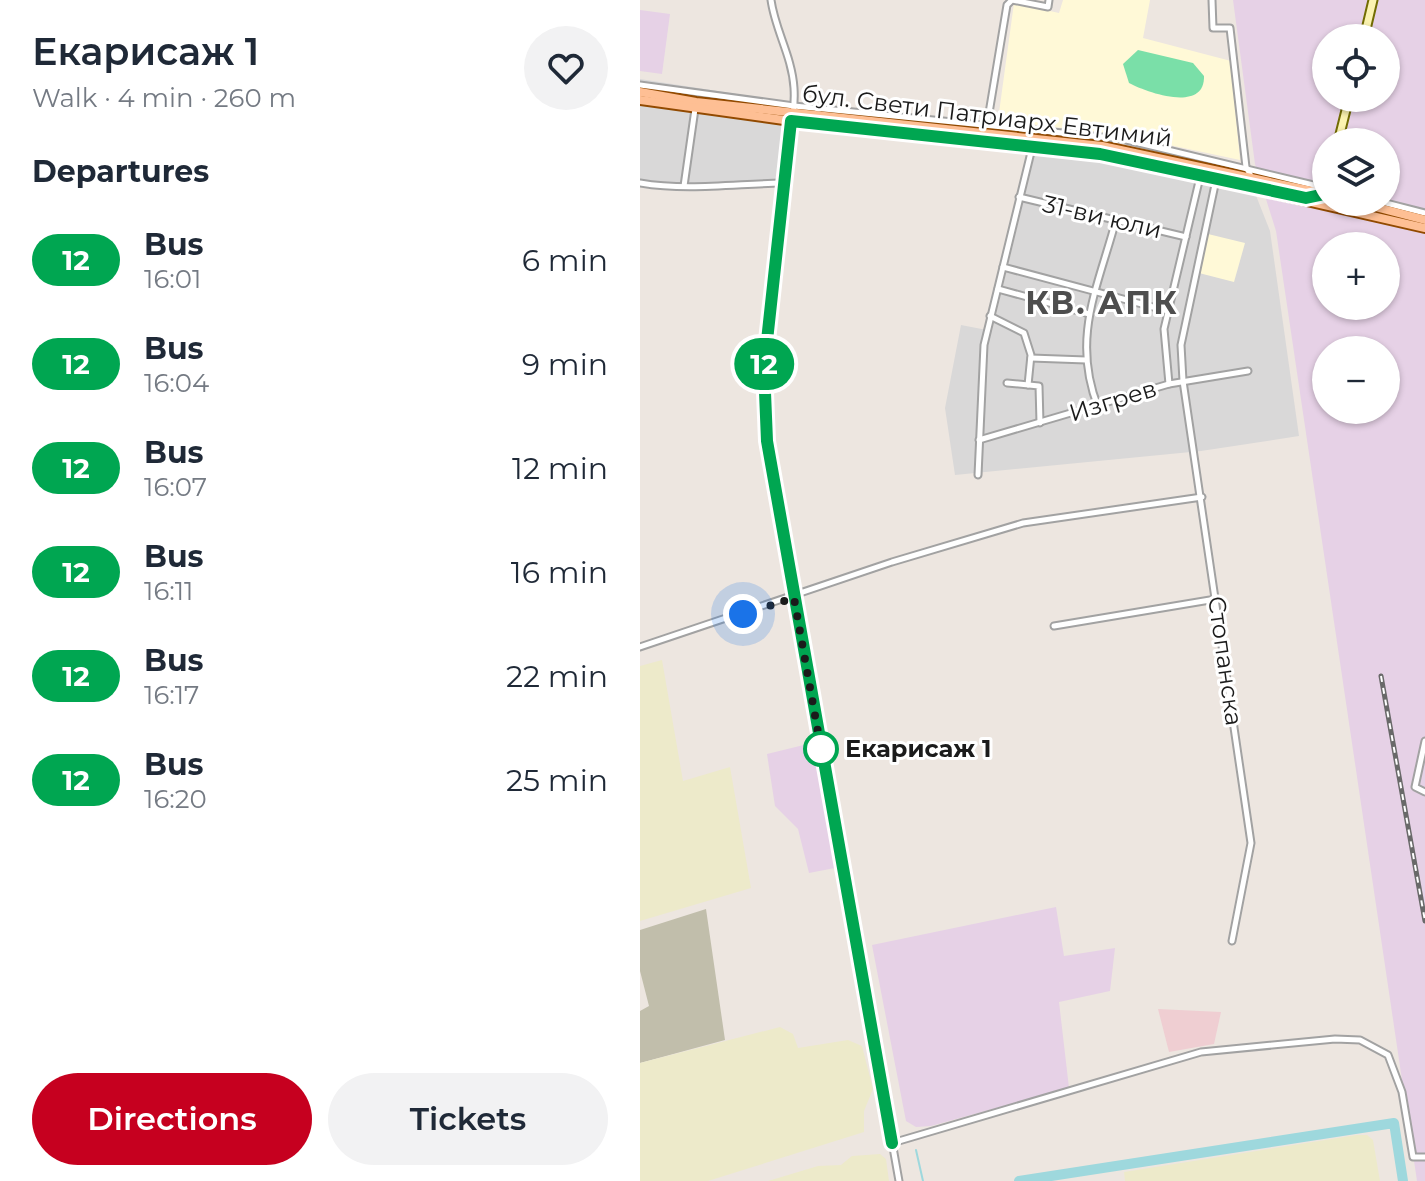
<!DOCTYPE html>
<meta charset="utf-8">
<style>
:root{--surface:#fff;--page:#f2f2f3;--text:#1f2937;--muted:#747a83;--accent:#c6001f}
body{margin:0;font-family:Montserrat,sans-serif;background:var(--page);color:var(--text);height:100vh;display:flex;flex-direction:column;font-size:30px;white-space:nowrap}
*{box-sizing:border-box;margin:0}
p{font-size:26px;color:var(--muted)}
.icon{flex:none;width:44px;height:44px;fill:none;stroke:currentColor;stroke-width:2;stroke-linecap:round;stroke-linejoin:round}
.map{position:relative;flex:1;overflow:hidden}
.sheet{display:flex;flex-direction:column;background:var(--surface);width:640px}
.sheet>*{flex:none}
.badge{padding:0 16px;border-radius:26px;font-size:28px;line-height:52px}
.tools{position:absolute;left:672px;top:24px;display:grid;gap:16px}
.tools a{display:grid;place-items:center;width:88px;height:88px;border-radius:50%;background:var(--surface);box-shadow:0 2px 6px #0004;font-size:40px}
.you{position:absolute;width:40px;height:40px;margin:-20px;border:6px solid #fff;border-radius:50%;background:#1a73e8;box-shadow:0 0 0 12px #1a73e833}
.map>.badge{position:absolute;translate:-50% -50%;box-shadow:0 0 0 4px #fff}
h2{padding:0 32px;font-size:30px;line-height:72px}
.round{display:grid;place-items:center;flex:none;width:84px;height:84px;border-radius:42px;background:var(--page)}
.summary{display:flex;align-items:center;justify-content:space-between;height:136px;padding:0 32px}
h1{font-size:38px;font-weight:600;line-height:60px}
.action{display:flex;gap:16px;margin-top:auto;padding:16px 32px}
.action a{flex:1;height:92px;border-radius:48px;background:var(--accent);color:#fff;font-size:32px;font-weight:600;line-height:92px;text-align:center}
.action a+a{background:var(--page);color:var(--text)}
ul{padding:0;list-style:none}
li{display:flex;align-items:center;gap:24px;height:104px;padding:0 32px}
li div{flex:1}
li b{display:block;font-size:30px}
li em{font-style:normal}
li .badge{min-width:88px;font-weight:700;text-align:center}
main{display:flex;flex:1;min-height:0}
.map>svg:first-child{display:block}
.residential{fill:#d9d8d8}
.commercial{fill:#efced2}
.industrial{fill:#e6d1e6;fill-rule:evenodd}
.education{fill:#fff9d7}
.construction{fill:#c1beab}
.farmland{fill:#edeaca}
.pitch{fill:#7adfa8}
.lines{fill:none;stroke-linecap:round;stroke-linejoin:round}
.stream{stroke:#9ed8dd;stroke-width:2}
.river{stroke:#9ed8dd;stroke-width:10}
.minor-casing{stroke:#a2a2a2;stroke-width:9}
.secondary-casing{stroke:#726c02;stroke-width:11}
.primary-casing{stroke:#924a00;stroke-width:12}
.minor{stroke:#fff;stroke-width:5}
.secondary{stroke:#fbf3b0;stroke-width:7}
.primary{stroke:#febf94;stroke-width:8}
.rail-casing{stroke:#696969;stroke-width:5}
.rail{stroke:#fff;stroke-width:2;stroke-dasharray:6;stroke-linecap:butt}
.line-casing{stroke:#fff;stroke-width:18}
.line{stroke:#00a651;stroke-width:12}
.walk{stroke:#1b1b1b;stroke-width:8;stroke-dasharray:0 14.4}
.stop-dot{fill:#fff;stroke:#00a651;stroke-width:4}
.labels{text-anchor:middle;stroke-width:6;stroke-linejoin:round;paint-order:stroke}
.street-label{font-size:24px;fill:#1b1b1b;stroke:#fff}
.stop-label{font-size:24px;font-weight:bold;fill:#1b1b1b;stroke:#fff;text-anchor:start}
.district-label{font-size:32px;font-weight:bold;letter-spacing:2px;fill:#4e4e4e;stroke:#fff}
</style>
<main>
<section class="sheet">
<div class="summary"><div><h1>Екарисаж 1</h1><p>Walk · 4 min · 260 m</p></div><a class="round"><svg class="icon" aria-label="heart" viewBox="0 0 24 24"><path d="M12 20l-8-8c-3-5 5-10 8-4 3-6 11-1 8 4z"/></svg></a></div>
<h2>Departures</h2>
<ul>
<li><span class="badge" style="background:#00a651;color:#fff">12</span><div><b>Bus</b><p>16:01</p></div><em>6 min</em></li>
<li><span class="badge" style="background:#00a651;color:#fff">12</span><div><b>Bus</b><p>16:04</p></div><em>9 min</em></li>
<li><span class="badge" style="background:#00a651;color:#fff">12</span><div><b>Bus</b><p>16:07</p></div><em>12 min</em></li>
<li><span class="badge" style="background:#00a651;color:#fff">12</span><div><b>Bus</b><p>16:11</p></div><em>16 min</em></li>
<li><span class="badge" style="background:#00a651;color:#fff">12</span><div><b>Bus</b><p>16:17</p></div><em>22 min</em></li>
<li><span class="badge" style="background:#00a651;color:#fff">12</span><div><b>Bus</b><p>16:20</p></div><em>25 min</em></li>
</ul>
<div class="action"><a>Directions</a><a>Tickets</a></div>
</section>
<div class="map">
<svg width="785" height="1181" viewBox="0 0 785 1181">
<rect width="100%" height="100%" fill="#ede6e0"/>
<g class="residential">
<polygon points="0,79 154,103 144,181 83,183 50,191 0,183"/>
<polygon points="396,149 447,154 615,193 630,231 659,436 561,451 315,475 305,408 321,325 352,331"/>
</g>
<polygon class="commercial" points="518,1009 581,1012 574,1044 529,1052"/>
<g class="industrial">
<path d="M 593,0 L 785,0 L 785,1181 L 777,1181 L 636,231 L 615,164 ZM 686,38 L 746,38 L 746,98 L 686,98 ZM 686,142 L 746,142 L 746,202 L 686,202 ZM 686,246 L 746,246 L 746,306 L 686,306 ZM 686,350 L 746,350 L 746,410 L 686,410 Z"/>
<polygon points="0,10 30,14 22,74 0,71"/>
<polygon points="176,742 200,867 169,873 158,829 135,806 127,754"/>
<polygon points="416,907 424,956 475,948 470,991 419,1002 429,1088 291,1126 276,1127 266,1121 232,945"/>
</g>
<g class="education">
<polygon points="423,0 510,0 503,38 591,61 600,160 487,136 358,120 374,3 419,13"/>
<polygon points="568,234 605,243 594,282 559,273"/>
</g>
<polygon class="construction" points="66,909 85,1040 0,1063 0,1011 9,1006 0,971 0,930"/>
<g class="farmland">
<polygon points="22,660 43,781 90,767 111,888 0,921 0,666"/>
<polygon points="140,1027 153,1034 158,1048 208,1040 222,1046 233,1089 224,1111 224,1132 68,1181 0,1181 0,1063"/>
<polygon points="717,1135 727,1135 733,1140 740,1181 485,1181 484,1172"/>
<polygon points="240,1154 246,1159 249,1181 128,1181 178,1166 201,1165 212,1156"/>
</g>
<path class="pitch" d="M 498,50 L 553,63 L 564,76 C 565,113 508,93 489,83 L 483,64 Z"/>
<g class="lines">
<polyline class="stream" points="276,1150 283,1181"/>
<polyline class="river" points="379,1181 754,1123 763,1181"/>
<g class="minor-casing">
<g id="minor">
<path d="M 131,0 C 135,30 152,56 154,88 C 156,120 145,153 142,185 C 131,270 122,355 127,441 L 259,1181"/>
<polyline points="572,0 573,28 590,28 606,167 611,176"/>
<polyline points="0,85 154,106 482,139 686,188"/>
<polyline points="347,125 367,5 372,0 408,7 409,0"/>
<polyline points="576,180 541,345 543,381 611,843 592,941"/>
<path d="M 0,183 C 46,191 95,184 142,183"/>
<polyline points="44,186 55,109"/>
<polyline points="379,197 546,237"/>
<polyline points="742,202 785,213"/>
<polyline points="363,267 528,311"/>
<polyline points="358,289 449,314"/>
<polyline points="350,316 384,333 391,355 388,385"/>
<polyline points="391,358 446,360"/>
<polyline points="367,383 399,386 400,423"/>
<polyline points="529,384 524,329 560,177"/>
<path d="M 458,407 C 431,338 458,287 476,220"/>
<polyline points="339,440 529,384 608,371"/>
<polyline points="338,475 344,345 393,144"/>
<polyline points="414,626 576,599"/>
<polyline points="0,647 252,562 383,523 562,497"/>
<polyline points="785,741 775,787 785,792"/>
<polyline points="252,1143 561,1052 695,1039 720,1040 748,1055 762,1092 773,1157 785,1157"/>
</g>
</g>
<g class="secondary-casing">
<g id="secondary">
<polyline points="724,38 733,0"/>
<polyline points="698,142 709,98"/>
</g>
</g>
<g class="primary-casing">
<g id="primary">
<polyline points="0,92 56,102 462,146 686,194"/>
<polyline points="0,100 151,121 460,154 785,228"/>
<polyline points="716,202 785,220"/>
</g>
</g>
<use href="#minor" class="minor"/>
<use href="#secondary" class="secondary"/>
<use href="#primary" class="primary"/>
<g class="rail-casing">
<polyline id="rail" points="741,676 785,921"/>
</g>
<use href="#rail" class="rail"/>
</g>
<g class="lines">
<g class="line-casing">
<polyline id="line" points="252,1143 127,441 124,368 151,121 460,154 666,198 685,194 686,190"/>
</g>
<use href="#line" class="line"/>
<polyline class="walk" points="103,614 154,598 181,749"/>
</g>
<circle class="stop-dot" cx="181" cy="749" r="16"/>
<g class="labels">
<g class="street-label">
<text transform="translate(347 116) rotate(7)" y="8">бул. Свети Патриарх Евтимий</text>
<text transform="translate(462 217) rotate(13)" y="8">31-ви юли</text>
<text transform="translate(473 401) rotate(-17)" y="8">Изгрев</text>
<text transform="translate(585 661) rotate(82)" y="8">Стопанска</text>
</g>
<g class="stop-label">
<text x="205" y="757">Екарисаж 1</text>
</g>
<g class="district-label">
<text x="462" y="314">КВ. АПК</text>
</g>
</g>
</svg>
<div class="tools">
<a><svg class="icon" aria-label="locate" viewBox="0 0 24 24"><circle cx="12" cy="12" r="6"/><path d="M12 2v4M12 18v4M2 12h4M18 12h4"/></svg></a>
<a><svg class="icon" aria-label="layers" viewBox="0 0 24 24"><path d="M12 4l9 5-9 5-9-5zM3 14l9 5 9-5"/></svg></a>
<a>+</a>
<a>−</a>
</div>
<div class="you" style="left:103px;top:614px"></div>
<b class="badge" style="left:124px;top:364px;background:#00a651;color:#fff">12</b>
</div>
</main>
